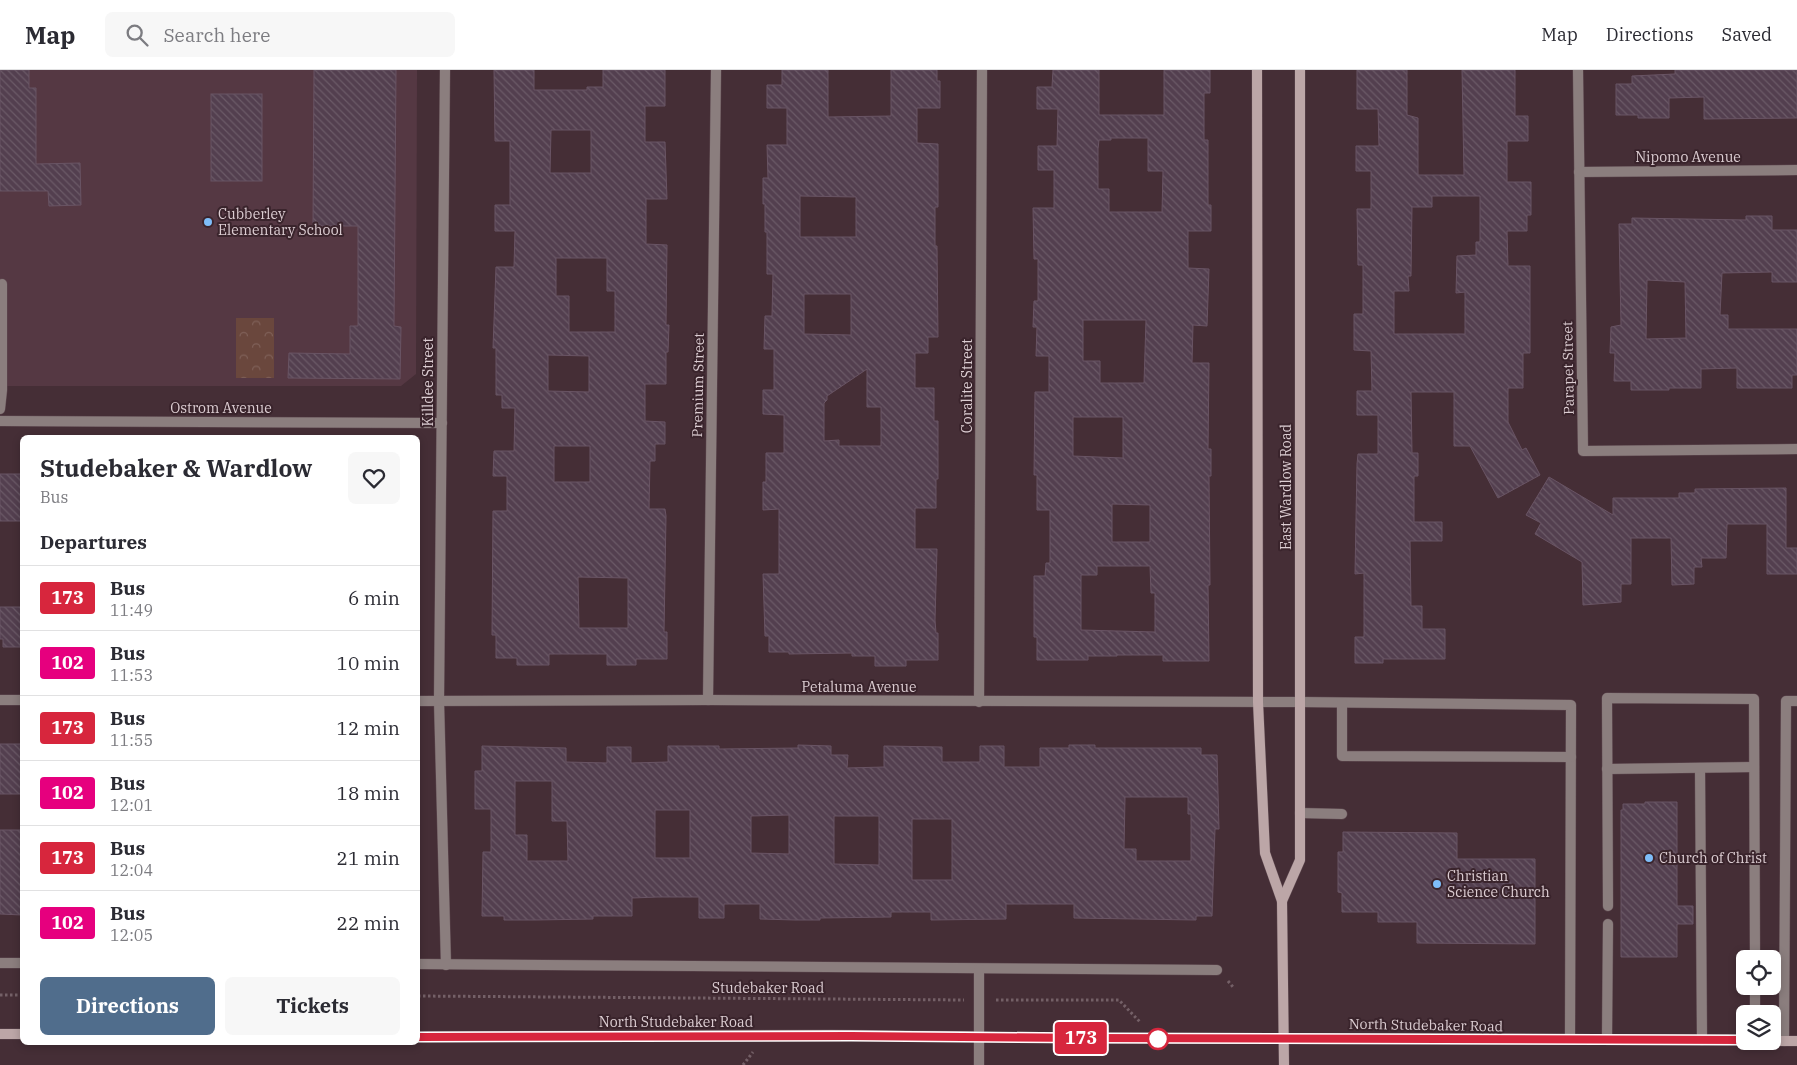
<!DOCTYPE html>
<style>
:root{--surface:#fff;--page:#f7f7f7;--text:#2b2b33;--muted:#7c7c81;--line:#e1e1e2;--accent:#506d8c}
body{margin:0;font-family:"IBM Plex Serif",serif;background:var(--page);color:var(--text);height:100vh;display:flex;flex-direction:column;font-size:19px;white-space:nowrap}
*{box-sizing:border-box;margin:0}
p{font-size:16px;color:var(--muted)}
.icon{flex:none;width:28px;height:28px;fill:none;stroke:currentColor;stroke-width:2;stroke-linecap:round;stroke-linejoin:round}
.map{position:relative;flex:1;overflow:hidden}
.side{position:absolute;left:20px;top:365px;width:400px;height:610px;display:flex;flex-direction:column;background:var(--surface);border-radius:8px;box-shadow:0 2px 8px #0003}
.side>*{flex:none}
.badge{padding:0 10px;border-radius:4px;font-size:18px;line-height:32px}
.buttons{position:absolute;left:1736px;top:880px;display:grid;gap:10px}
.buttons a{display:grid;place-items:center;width:45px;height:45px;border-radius:8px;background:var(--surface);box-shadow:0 2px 8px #0003;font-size:25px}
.map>.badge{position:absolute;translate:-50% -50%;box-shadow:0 0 0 2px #fff}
h2{padding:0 20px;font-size:19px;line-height:45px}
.round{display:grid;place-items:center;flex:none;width:52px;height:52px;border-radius:8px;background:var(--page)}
.overview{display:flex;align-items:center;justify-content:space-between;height:85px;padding:0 20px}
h1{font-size:24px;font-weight:700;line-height:38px}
.action{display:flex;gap:10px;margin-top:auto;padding:10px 20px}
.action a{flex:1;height:58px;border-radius:8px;background:var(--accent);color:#fff;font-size:20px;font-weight:700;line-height:58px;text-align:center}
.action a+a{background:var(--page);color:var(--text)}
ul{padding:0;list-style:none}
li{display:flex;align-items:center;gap:15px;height:65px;padding:0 20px;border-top:1px solid var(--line)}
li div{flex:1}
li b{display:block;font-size:19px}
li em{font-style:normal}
li .badge{min-width:55px;font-weight:700;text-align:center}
header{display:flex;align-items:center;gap:30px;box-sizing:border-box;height:70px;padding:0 25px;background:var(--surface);border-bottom:1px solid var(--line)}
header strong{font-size:24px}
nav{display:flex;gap:28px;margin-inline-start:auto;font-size:18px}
.search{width:350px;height:45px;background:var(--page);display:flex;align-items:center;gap:12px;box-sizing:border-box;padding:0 18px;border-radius:8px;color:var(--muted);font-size:19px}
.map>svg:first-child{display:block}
.built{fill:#553843}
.park{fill:url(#park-crowns)}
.building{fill:url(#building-back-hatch);stroke:#695464;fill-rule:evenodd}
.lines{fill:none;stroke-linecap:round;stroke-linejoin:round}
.service-casing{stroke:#604b52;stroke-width:11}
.minor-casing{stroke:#604b52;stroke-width:11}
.secondary-casing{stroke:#604b52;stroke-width:11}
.path{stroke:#746067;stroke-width:3;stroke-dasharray:2.5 2.5;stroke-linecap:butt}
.service{stroke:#8b7e7e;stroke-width:10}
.minor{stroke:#8b7e7e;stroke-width:10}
.secondary{stroke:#bca6a7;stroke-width:10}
.line-casing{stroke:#fff;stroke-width:11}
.line{stroke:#d7263d;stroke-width:8}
.poi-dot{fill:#7ebdf9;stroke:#3a242c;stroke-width:2}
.stop-dot{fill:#fff;stroke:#d7263d;stroke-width:2.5}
.labels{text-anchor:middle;stroke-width:4;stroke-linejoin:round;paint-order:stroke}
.street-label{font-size:14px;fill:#dccdd2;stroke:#3a242c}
.poi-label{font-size:14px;fill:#dccdd2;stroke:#3a242c;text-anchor:start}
</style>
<header>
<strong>Map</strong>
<div class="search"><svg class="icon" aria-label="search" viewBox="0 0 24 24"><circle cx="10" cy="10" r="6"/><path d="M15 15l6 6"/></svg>Search here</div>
<nav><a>Map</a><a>Directions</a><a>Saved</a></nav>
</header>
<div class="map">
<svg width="1797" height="995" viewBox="0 0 1797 995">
<defs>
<pattern id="park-crowns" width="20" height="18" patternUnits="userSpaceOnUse" patternTransform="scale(1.25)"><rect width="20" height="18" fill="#6a473d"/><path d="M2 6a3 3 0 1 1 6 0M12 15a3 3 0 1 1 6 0" fill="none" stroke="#7f6058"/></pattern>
<pattern id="building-back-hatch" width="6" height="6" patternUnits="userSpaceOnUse" patternTransform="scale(1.25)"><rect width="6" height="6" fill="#533f4f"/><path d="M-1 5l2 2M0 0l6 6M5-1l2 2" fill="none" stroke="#6b5a67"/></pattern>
</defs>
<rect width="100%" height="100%" fill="#452e36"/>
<polygon class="built" points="0,0 417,0 416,304 401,316 0,316"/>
<rect class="park" x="236" y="248" width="38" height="60"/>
<g class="building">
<polygon points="0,0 29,0 29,18 36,18 36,94 80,93 81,135 49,136 48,121 0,121"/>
<polygon points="314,0 396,0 394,256 401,257 400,309 288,308 289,283 350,284 350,256 358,256 358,156 313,156"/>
<path d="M 494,0 L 534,0 L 534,20 L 587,20 L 587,17 L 603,17 L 603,0 L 665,0 L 665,36 L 645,36 L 645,72 L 665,72 L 667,129 L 646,129 L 646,174 L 667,175 L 666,255 L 669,255 L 668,282 L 666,282 L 666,314 L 645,314 L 645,351 L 665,352 L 665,374 L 655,374 L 655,391 L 650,391 L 649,439 L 665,439 L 666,446 L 664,562 L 667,562 L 667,589 L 636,589 L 636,595 L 607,595 L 607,584 L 549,584 L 549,595 L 517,595 L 517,588 L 496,588 L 496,565 L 492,565 L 493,441 L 507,441 L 507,406 L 493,406 L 494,381 L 514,381 L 515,338 L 502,338 L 502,325 L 496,325 L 496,278 L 493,278 L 496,197 L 514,197 L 515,161 L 495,161 L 495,135 L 510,135 L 510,71 L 495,71 ZM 551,60 L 591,60 L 591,103 L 550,103 ZM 556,188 L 607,188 L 607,221 L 615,221 L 615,262 L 569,262 L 569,226 L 556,226 ZM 548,285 L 589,286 L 589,322 L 548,321 ZM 554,376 L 590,376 L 590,412 L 554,412 ZM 578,507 L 628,508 L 628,558 L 579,558 Z"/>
<path d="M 782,0 L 828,0 L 828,47 L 891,46 L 891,0 L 937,0 L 937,11 L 940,11 L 940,38 L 917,38 L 917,73 L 938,74 L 938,137 L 935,137 L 935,176 L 937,176 L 938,267 L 928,267 L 928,283 L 915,283 L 915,318 L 934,318 L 934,351 L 938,351 L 938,409 L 936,409 L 936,438 L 915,438 L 915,479 L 937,479 L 935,550 L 936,563 L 938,563 L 938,590 L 906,590 L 906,596 L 875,596 L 875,586 L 852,586 L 852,583 L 789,584 L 789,582 L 769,582 L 769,566 L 765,566 L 763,504 L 779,504 L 779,439 L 763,440 L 763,412 L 766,412 L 766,383 L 784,383 L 784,345 L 763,344 L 763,320 L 774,320 L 774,279 L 764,279 L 765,246 L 772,246 L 773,204 L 767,204 L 767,162 L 765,162 L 765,134 L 763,134 L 763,108 L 768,108 L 767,75 L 787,75 L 787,38 L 767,38 L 767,15 L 782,15 ZM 800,126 L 856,127 L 856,167 L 800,167 ZM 804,224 L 851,224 L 851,265 L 804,264 ZM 867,299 L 867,337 L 881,337 L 881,376 L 839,376 L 839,370 L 824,371 L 824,333 L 827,330 L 827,326 Z"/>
<path d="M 1053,0 L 1099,0 L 1099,45 L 1164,45 L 1164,0 L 1210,0 L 1210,23 L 1204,23 L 1204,70 L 1208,70 L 1208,135 L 1211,135 L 1211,161 L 1188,161 L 1188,198 L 1209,199 L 1207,256 L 1193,255 L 1192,293 L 1209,293 L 1208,379 L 1211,379 L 1211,406 L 1209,406 L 1210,515 L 1208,515 L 1209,591 L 1163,591 L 1163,585 L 1117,585 L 1117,586 L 1088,586 L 1088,590 L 1037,590 L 1037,567 L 1034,567 L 1034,506 L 1045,506 L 1046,493 L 1050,493 L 1050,440 L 1037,440 L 1037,405 L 1034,405 L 1035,322 L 1049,322 L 1049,286 L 1036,286 L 1037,257 L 1033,257 L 1034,231 L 1038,231 L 1038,189 L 1034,189 L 1033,138 L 1054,138 L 1054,100 L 1038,100 L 1038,76 L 1057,76 L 1058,39 L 1037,39 L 1037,17 L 1052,17 ZM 1111,68 L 1148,68 L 1148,101 L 1163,101 L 1162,142 L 1109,142 L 1109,119 L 1098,119 L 1098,79 L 1099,70 L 1111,70 ZM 1083,250 L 1146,250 L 1144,313 L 1100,313 L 1100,291 L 1083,291 ZM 1073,347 L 1123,347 L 1123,388 L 1073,386 ZM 1112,434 L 1150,435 L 1150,472 L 1112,472 ZM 1097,496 L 1150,496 L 1151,523 L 1155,523 L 1155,562 L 1081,560 L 1081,505 L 1097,505 Z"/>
<path d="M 1357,0 L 1407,0 L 1407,45 L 1418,48 L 1418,105 L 1464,105 L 1462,0 L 1515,0 L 1515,46 L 1528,46 L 1528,71 L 1507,71 L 1507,112 L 1531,112 L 1531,145 L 1527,145 L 1527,161 L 1507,161 L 1508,196 L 1530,196 L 1530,283 L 1523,283 L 1523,318 L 1508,318 L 1508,352 L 1522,380 L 1526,378 L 1540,405 L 1498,428 L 1470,376 L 1454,376 L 1454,322 L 1411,322 L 1412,383 L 1418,383 L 1418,406 L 1414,406 L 1414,452 L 1442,452 L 1442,471 L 1410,471 L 1411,536 L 1422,536 L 1422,559 L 1445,559 L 1445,589 L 1383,589 L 1383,593 L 1355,593 L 1355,567 L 1364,567 L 1364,503 L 1355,504 L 1357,394 L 1358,384 L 1378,384 L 1378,345 L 1357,345 L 1357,321 L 1372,321 L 1371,281 L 1354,280 L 1354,244 L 1363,244 L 1363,195 L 1358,195 L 1357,139 L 1371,139 L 1371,101 L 1356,101 L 1356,76 L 1379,76 L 1378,39 L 1357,39 ZM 1432,126 L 1480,126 L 1480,172 L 1476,172 L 1476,185 L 1457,186 L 1456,223 L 1465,222 L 1465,264 L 1394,264 L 1394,221 L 1409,221 L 1408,206 L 1411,206 L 1412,137 L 1432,137 Z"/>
<polygon points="1675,0 1797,0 1797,48 1704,49 1704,27 1669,28 1669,48 1638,48 1638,45 1616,45 1616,14 1632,14 1632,6 1675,4"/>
<rect x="211" y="24" width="51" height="87"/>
<path d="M 1746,146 L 1772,146 L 1772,160 L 1797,160 L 1797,212 L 1772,212 L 1772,202 L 1722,203 L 1720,245 L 1728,245 L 1728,259 L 1797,259 L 1797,305 L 1792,305 L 1792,318 L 1737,318 L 1737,298 L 1701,299 L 1701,318 L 1669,318 L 1669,320 L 1631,320 L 1631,311 L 1614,311 L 1615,283 L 1610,283 L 1611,257 L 1621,255 L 1619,154 L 1632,154 L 1632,148 L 1746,150 ZM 1647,210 L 1685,212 L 1686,268 L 1646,269 Z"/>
<rect x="0" y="404" width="22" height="47"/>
<polygon points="1549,407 1613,445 1613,428 1679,428 1679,423 1695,423 1695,419 1786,418 1786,478 1797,478 1797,504 1767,504 1767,454 1727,454 1726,488 1701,488 1702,497 1694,497 1694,514 1672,515 1671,468 1631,468 1631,514 1621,514 1621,532 1583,535 1582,492 1535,464 1541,453 1526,445"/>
<polygon points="0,537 22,537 22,577 3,577 3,569 0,569"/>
<rect x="0" y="674" width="22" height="50"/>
<path d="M 798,675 L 831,676 L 831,685 L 848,685 L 847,698 L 884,697 L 884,676 L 942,677 L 942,692 L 980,692 L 980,676 L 1004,676 L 1004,697 L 1040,697 L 1040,678 L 1069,678 L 1069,675 L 1095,675 L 1095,678 L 1201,678 L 1201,685 L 1217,685 L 1219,759 L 1215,759 L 1212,846 L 1196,846 L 1196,850 L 1074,848 L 1074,834 L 1006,834 L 1006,849 L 931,850 L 931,842 L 891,842 L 891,847 L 820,848 L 820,850 L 795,850 L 760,849 L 760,834 L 724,834 L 724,848 L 699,848 L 699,827 L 658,827 L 632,828 L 632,846 L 593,846 L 593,849 L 536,850 L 504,850 L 504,846 L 482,846 L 483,782 L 491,782 L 491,739 L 475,739 L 475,701 L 482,701 L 482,676 L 566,678 L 566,692 L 607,693 L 607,677 L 631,677 L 631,693 L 668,692 L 668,676 L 719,676 L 719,679 L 798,678 ZM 515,711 L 552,711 L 552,751 L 567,751 L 568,791 L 527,791 L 527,765 L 515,765 ZM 1125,727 L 1188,727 L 1188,744 L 1191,744 L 1191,791 L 1136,791 L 1136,779 L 1124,779 ZM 655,740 L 690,740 L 690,788 L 655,788 ZM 789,745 L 789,784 L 751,783 L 751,746 ZM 834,746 L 879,746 L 879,795 L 834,794 ZM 912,749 L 952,749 L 952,810 L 912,810 Z"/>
<polygon points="1645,732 1677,732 1677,836 1693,836 1693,854 1677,854 1677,887 1621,887 1621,740 1623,740 1623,734 1645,734"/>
<polygon points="0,760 22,760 22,845 0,844"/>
<polygon points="1343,762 1457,763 1457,789 1535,789 1535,874 1417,873 1417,852 1378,852 1378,842 1342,842 1342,823 1338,822 1338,782 1343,782"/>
</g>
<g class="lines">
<g class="service-casing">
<g id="service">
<polyline points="0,339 2,320 2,214"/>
<polyline points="1300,632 1571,635 1570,969"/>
<polyline points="1342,633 1342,686 1571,687"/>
<polyline points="1700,698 1702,970"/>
<polyline points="1607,699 1754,697"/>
<polyline points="1300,743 1342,744"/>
<polyline points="1608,836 1607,628 1754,629 1755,889"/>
<polyline points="1755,916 1755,944"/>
<polyline points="1607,969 1608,854"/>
<polyline points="1784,971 1786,631 1797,631"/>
</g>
</g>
<g class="minor-casing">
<g id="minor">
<polyline points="445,0 439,631 446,895"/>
<polyline points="1578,0 1583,381 1797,379"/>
<polyline points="1579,102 1797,100"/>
<polyline points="0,351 442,353"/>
<polyline points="0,630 22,630"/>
<polyline points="708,630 716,0"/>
<polyline points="418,631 708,630 1300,632"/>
<polyline points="979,632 982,0"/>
<polyline points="0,893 22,893"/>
<polyline points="418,894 1217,900"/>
<polyline points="979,899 979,995"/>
</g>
</g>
<g class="secondary-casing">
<g id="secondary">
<polyline points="1257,0 1258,632 1265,783 1282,831 1284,995"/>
<polyline points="1282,831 1300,790 1300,0"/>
<polyline points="0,964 22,964"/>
<polyline points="418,967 832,965 1091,968 1745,970"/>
<polyline points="1772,971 1797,971"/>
</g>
</g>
<g class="path">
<polyline points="1228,911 1233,917"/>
<polyline points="0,925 22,925"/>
<polyline points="418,926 964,930"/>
<polyline points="996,930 1119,930 1140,952"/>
<polyline points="743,995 753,982"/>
</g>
<use href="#service" class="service"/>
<use href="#minor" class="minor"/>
<use href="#secondary" class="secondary"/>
</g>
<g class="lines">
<g class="line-casing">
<polyline id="line" points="418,967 851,966 1091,968 1745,970"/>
</g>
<use href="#line" class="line"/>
</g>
<g class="poi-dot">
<circle cx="208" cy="152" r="5"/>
<circle cx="1649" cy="788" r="5"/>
<circle cx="1437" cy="814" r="5"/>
</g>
<circle class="stop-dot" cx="1158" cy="969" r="10"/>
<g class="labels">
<g class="street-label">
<text x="1688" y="92">Nipomo Avenue</text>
<text transform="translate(1568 298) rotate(-91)" y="5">Parapet Street</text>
<text transform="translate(428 312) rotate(-90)" y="5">Killdee Street</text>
<text transform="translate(698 315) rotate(-89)" y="5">Premium Street</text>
<text transform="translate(967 316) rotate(-90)" y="5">Coralite Street</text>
<text x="221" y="343">Ostrom Avenue</text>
<text transform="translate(1286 417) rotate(-90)" y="5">East Wardlow Road</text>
<text x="859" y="622">Petaluma Avenue</text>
<text x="768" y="923">Studebaker Road</text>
<text x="676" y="957">North Studebaker Road</text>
<text transform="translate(1426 955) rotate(1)" y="5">North Studebaker Road</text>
</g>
<g class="poi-label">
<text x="218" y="149">Cubberley<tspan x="218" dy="16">Elementary School</tspan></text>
<text x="1659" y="793">Church of Christ</text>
<text x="1447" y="811">Christian<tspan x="1447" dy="16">Science Church</tspan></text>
</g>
</g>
</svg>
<div class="buttons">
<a><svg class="icon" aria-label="locate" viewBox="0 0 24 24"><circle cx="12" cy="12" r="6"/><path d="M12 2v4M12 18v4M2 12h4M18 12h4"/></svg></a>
<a><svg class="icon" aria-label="layers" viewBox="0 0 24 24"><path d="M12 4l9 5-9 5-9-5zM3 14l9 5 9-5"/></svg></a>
</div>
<b class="badge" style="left:1081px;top:968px;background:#d7263d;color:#fff">173</b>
<section class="side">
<div class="overview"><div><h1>Studebaker &amp; Wardlow</h1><p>Bus</p></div><a class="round"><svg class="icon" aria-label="heart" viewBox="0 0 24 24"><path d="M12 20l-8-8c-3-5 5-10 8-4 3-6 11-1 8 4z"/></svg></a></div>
<h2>Departures</h2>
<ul>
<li><span class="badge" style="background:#d7263d;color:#fff">173</span><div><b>Bus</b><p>11:49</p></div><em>6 min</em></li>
<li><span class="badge" style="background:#e6007e;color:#fff">102</span><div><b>Bus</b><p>11:53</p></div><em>10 min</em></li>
<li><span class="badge" style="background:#d7263d;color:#fff">173</span><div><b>Bus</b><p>11:55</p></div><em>12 min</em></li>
<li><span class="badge" style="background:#e6007e;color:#fff">102</span><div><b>Bus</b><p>12:01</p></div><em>18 min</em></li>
<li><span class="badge" style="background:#d7263d;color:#fff">173</span><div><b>Bus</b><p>12:04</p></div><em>21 min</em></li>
<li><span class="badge" style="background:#e6007e;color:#fff">102</span><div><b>Bus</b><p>12:05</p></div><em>22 min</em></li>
</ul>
<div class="action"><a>Directions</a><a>Tickets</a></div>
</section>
</div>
